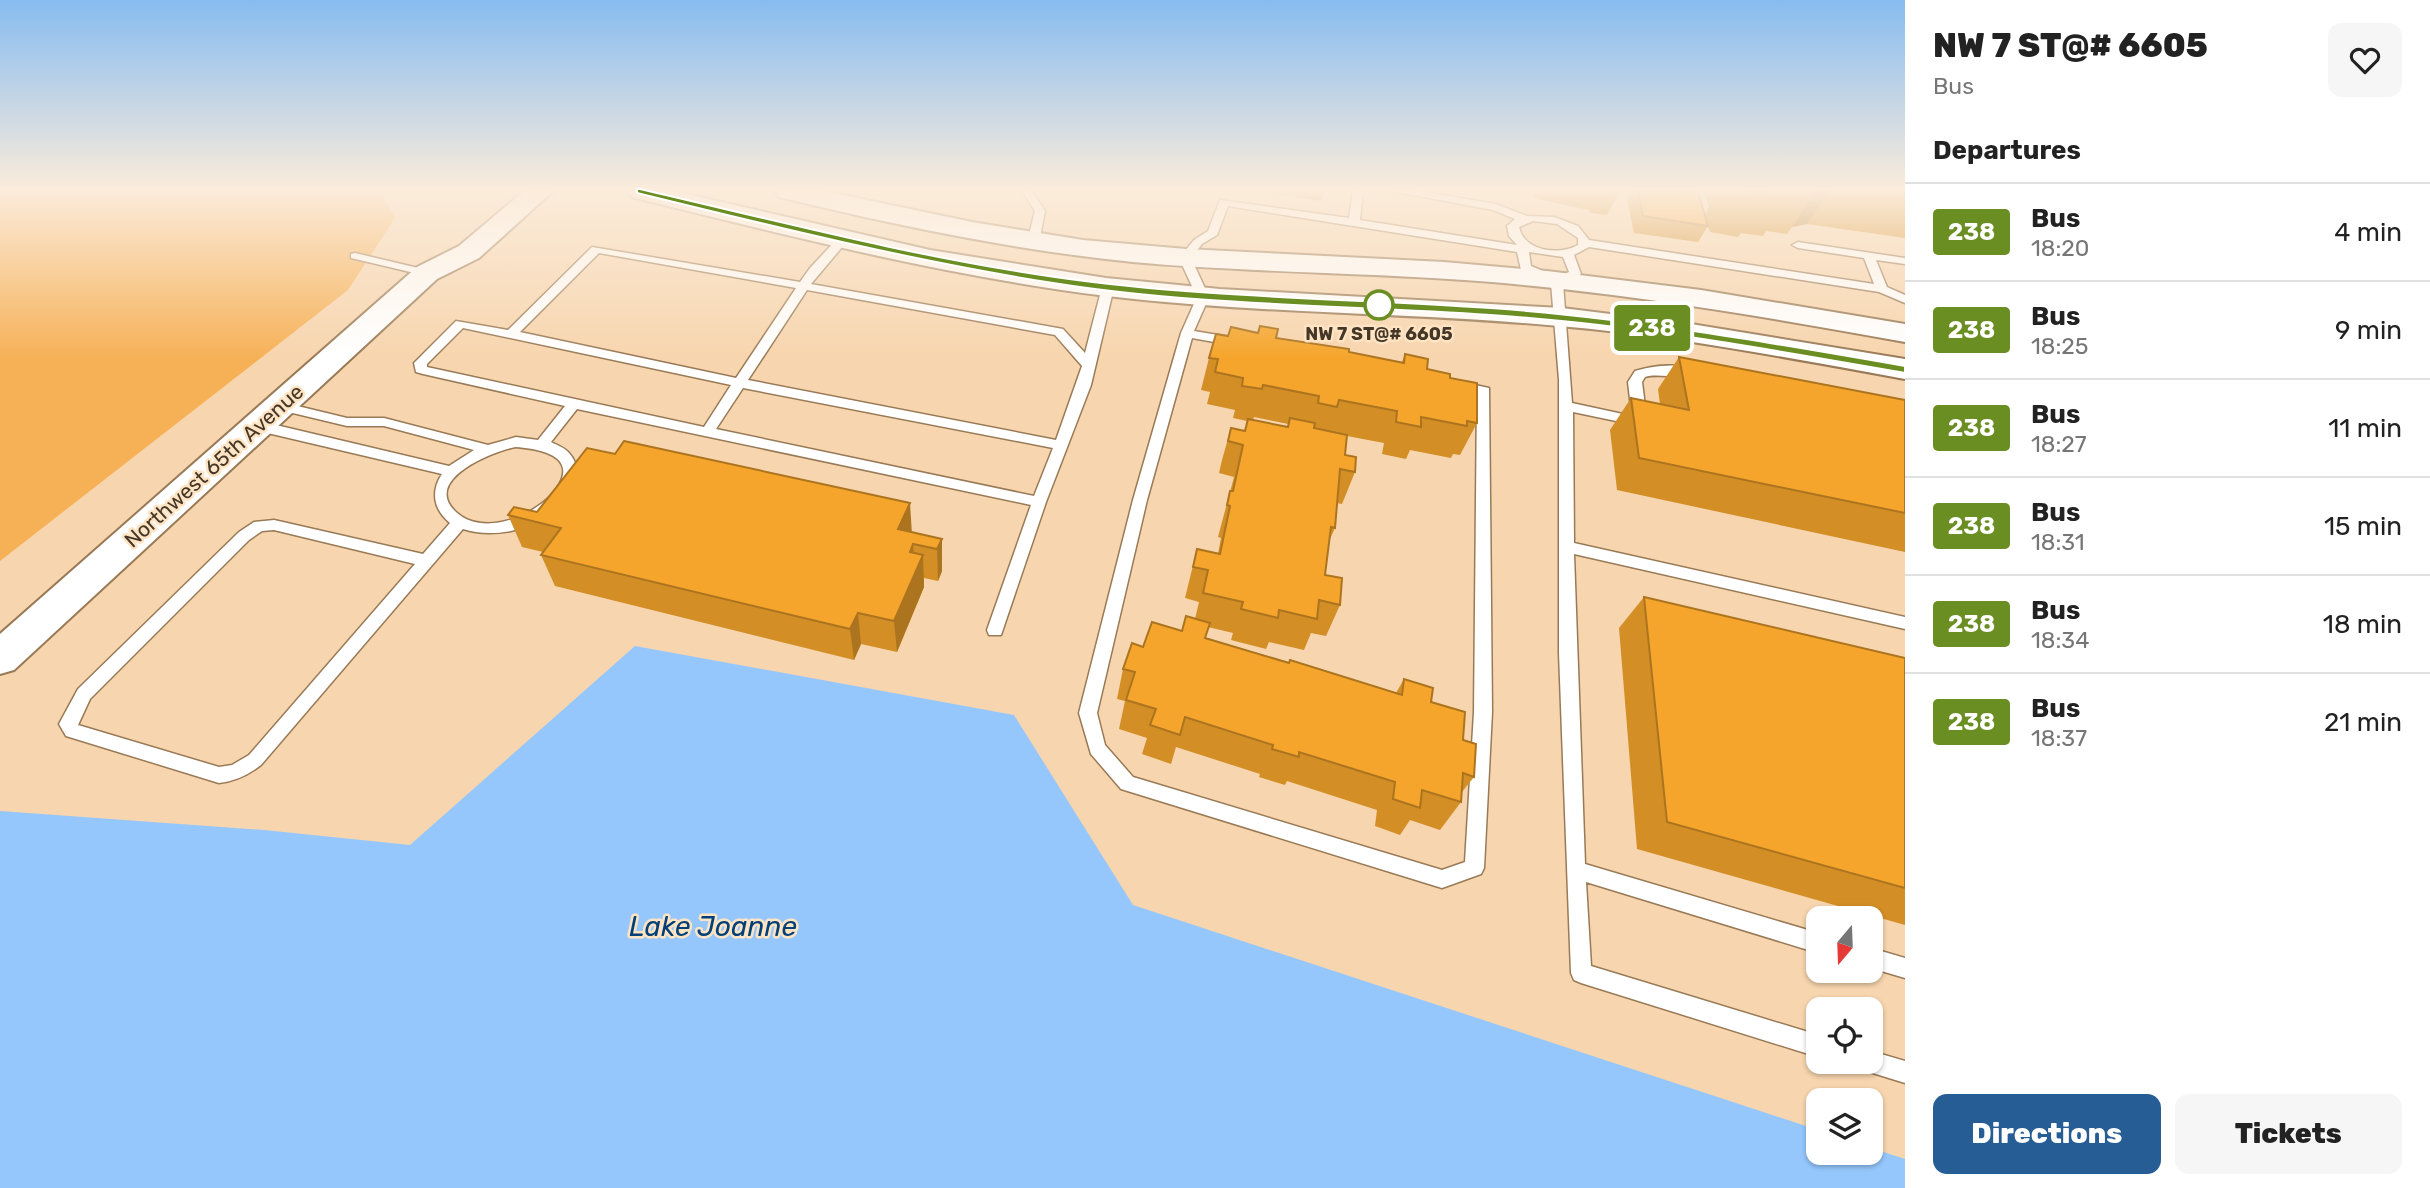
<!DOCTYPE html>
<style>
:root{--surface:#fff;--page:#f6f6f6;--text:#222;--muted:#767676;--line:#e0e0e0;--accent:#265d95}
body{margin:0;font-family:Rubik,sans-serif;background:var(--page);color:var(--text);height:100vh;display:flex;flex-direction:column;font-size:26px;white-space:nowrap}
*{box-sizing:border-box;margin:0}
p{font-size:23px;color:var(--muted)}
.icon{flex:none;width:38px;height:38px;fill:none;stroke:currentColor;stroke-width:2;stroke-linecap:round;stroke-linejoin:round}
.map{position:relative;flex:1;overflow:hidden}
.drawer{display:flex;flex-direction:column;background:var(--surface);width:525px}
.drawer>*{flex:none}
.badge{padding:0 14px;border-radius:5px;font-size:24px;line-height:46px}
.needle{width:46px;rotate:199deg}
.fabs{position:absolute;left:1806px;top:906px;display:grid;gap:14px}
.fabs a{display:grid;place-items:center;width:77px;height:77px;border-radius:14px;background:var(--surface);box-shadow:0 2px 5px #0004;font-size:35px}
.map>.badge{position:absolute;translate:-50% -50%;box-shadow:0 0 0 4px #fff}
h2{padding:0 28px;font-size:26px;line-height:63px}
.round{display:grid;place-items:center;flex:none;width:74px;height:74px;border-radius:14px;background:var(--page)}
.head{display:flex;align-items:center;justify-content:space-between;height:119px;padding:0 28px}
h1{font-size:33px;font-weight:800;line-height:52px}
.cta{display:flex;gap:14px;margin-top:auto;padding:14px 28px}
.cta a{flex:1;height:80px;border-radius:14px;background:var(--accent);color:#fff;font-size:28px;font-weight:800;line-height:80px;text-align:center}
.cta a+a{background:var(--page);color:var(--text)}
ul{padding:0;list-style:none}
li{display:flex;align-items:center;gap:21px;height:98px;padding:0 28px;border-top:2px solid var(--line)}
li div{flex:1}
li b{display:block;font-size:26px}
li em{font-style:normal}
li .badge{min-width:77px;font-weight:700;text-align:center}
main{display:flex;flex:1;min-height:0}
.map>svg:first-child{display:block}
.green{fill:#f6b157}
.water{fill:#95c7fd}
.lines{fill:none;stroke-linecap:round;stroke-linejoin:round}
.service-casing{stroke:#997a56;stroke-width:3}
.tertiary-casing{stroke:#997a56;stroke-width:4}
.secondary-casing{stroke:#997a56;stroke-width:4}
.service{fill:#fff;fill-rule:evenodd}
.tertiary{fill:#fff;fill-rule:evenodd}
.secondary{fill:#fff;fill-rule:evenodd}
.wall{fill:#d38e26;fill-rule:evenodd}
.shaded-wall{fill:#ac741f}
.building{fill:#f5a52c;stroke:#ac741f;stroke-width:2}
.line{fill:#6b8e23;stroke:#fff;stroke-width:2}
.stop-dot{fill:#fff;stroke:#6b8e23;stroke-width:3.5}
.labels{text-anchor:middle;stroke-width:5;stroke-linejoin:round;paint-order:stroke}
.far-stop-label{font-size:18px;font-weight:bold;fill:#443727;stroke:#ffe4c4}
.street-label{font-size:21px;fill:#443727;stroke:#ffe4c4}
.near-water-label{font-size:28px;font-style:italic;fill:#004078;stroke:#ffe4c4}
</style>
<main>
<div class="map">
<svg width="1905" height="1188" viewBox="0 0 1905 1188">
<rect width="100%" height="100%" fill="#f7d5ae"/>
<polygon class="green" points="0,191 380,191 395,218 348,290 0,561"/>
<polygon class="water" points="635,646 1014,715 1133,905 1818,1130 1818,1153 1871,1153 1871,1148 1905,1159 1905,1188 0,1188 0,811 264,830 410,845"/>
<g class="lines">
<g class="service-casing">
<g id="service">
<polygon points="1022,191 1032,191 1045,211 1039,242 1033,245 1027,242 1035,211"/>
<path d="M 1353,191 L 1363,191 L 1360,220 L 1517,245 L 1509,236 L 1507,226 L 1515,219 L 1493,210 L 1392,191 L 1418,191 L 1496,204 L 1527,216 L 1554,217 L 1578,226 L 1589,240 L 1874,284 L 1864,258 L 1798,248 L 1792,245 L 1798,242 L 1905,258 L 1905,264 L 1876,260 L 1887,287 L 1905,295 L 1905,303 L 1879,292 L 1589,247 L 1574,255 L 1581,274 L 1563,283 L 1572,403 L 1632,416 L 1628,382 L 1635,371 C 1651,366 1683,361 1696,372 C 1684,382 1660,372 1645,377 L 1642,382 L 1647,422 L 1645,425 L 1640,426 L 1573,412 L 1574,543 L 1905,617 L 1905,629 L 1574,554 L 1585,864 L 1818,933 L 1818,953 L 1586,882 L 1591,966 L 1818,1035 L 1818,1057 L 1581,983 L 1574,980 L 1571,973 L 1559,653 L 1559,380 L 1551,283 L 1521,270 L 1517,252 L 1228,206 L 1217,235 L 1202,244 L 1191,258 L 1209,297 L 1194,331 L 1236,338 L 1242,342 L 1236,346 L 1192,338 L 1147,500 L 1097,713 L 1105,745 L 1133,777 L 1442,870 L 1465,862 L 1474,712 L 1477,394 L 1452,388 L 1450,385 L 1457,381 L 1489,388 L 1492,712 L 1484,868 L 1481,874 L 1442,888 L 1121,789 L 1091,754 L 1079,713 L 1133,500 L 1181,333 L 1197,297 L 1179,258 L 1194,240 L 1208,231 L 1220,200 L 1349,218 ZM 1533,221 L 1557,224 L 1578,238 L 1578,245 C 1558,256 1524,251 1519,227 ZM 1529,252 L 1563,257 L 1569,272 L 1557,277 L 1531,266 Z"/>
<path d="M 842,237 L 848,240 L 811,284 L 1063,329 L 1085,353 L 1102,287 L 1108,283 L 1114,287 L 1091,385 L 1046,502 L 1001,635 L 989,635 L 987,630 L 1031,505 L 577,409 L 551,442 C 557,445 565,448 569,453 C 598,486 538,525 511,531 C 494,534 478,534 463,529 L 261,765 C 248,775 235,781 219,783 L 66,736 L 59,724 L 78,689 L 239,532 L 254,522 L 274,520 L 423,554 L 450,523 C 434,510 430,492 442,474 L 259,431 L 252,426 L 259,421 L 449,466 L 474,450 L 384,426 L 347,426 L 276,409 L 276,403 L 281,402 L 347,418 L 384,418 L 488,445 L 516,437 L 538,440 L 565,406 L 423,374 L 416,372 L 414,363 L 456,321 L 508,330 L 592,247 L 800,282 L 810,268 L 838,238 ZM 599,253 L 796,288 L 736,378 L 520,332 ZM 807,290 L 1055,335 L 1082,366 L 1056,440 L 748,380 ZM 463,328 L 731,385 L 704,427 L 427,367 L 427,364 ZM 743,388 L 1053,448 L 1034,496 L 716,429 ZM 516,447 C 538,449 579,455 557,488 C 538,515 484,538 456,512 C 421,480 493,451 516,447 ZM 274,530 L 415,564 L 249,755 L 232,765 L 219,767 L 78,725 L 90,699 L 249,540 L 262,531 Z"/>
<polygon points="355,253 431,271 433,273 427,276 351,258 351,254"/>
<polygon points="1871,948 1905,958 1905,978 1871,968"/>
<polygon points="1871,1051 1905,1061 1905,1083 1863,1070 1860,1062 1871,1062"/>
</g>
</g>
<g class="tertiary-casing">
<polygon id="tertiary" points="524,191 553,191 479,258 437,279 14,670 0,674 0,634 417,267 459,246"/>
</g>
<g class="secondary-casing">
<g id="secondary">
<path d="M 628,191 L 674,191 L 930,250 L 1106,278 L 1220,289 L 1562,308 L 1691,324 L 1905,359 L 1905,379 C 1790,358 1675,336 1559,326 C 1409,312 1257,314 1107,296 C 946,276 789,236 632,197 Z"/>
<path d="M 775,191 L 824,191 L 972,222 L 1083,240 L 1186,249 L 1444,262 L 1547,271 L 1701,290 L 1905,324 L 1905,342 C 1768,317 1631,294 1492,282 C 1373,272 1252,273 1133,262 C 1013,250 895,225 779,197 Z"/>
</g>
</g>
<use href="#service" class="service"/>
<use href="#tertiary" class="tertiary"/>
<use href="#secondary" class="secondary"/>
</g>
<g class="wall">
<polygon points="1256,191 1324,191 1321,201"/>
<polygon points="1530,191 1620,191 1607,215 1591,213 1589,210 1533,198 1534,193"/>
<polygon points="1632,191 1698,192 1705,214 1709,207 1704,191 1905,191 1905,238 1807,224 1792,227 1787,234 1766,231 1763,236 1741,233 1738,237 1710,232 1708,226 1698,242 1634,233 1627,199"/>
<path d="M 1228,336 L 1276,338 L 1402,362 L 1405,354 L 1427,369 L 1450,378 L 1477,423 L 1460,455 L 1453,454 L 1451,458 L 1410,450 L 1406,459 L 1382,454 L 1384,443 L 1347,436 L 1345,455 L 1355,472 L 1342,504 L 1337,503 L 1335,528 L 1329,541 L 1325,575 L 1340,605 L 1326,636 L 1311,633 L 1304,650 L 1269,642 L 1266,649 L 1231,640 L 1233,633 L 1208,627 L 1205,638 L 1396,693 L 1404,679 L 1431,702 L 1463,740 L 1474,777 L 1462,792 L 1461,802 L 1440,830 L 1410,820 L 1400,835 L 1375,826 L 1377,810 L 1287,781 L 1285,785 L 1259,777 L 1260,774 L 1176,747 L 1171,764 L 1142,754 L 1147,738 L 1119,729 L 1125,701 L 1117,699 L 1123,669 L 1143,647 L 1182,631 L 1195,619 L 1199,602 L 1185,598 L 1197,549 L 1218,554 L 1221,538 L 1218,537 L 1234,477 L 1219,473 L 1222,460 L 1231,428 L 1245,431 L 1247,421 L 1233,418 L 1235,410 L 1207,404 L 1210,392 L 1201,390 L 1209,358 ZM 1254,417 L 1288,424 L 1287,427 L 1253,420 Z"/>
<polygon points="1679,357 1905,400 1905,552 1617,490 1610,430 1631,398 1660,404 1658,389"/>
<polygon points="537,512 912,532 942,539 942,571 938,581 924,578 924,587 897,652 861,644 854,660 555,586 541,555 543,552 522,547 508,515"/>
<polygon points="1644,597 1905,658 1905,925 1637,849 1619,628"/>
</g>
<g class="shaded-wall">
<polygon points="1815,191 1830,191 1807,224 1792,227 1816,191"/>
<polygon points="910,503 912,535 898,529"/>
<polygon points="942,539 942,571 938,581 937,549"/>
<polygon points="913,544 915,574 923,555 924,587 897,652 894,621 910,552"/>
<polygon points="858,613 861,644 854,660 850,629"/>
</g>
<g class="building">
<polygon points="1638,191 1698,192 1708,226 1643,216"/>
<polygon points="1749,191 1765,191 1766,194"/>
<polygon points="1260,326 1278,329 1276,338 1349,349 1349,352 1404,363 1405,354 1428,359 1427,369 1450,374 1450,378 1477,383 1477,423 1467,421 1467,426 1421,417 1421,427 1396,422 1397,411 1339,400 1337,407 1318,403 1319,396 1263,385 1262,389 1242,386 1243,378 1215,372 1218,359 1209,358 1216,334 1228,336 1231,327 1258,333"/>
<polygon points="1679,357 1905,400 1905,513 1639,458 1631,398 1689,410"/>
<polygon points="1290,418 1315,423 1314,428 1347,435 1345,455 1356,457 1355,472 1340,469 1335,528 1331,527 1325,575 1342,578 1340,605 1319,600 1317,619 1279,610 1278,618 1241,609 1243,602 1203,593 1208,570 1193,567 1197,549 1220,554 1230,506 1227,505 1230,491 1233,491 1243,445 1228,441 1231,428 1245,431 1248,419 1288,427"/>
<polygon points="624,441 910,503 898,529 942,539 937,549 913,544 910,552 923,555 894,621 858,613 850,629 541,555 561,528 508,515 514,507 537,512 587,448 615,454"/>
<polygon points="1644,597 1905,658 1905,888 1667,822"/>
<polygon points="1186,616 1210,623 1205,638 1289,663 1290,660 1402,695 1404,679 1433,688 1431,702 1465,712 1463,740 1476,744 1474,777 1463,773 1461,802 1422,790 1420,808 1393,799 1395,782 1299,752 1299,757 1272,749 1273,745 1185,717 1180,735 1150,725 1156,709 1126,700 1135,672 1123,669 1132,643 1143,647 1152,622 1182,631"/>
</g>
<linearGradient id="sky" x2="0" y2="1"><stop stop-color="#87bcf0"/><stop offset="0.53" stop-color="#fbecdb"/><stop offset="1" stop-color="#fbecdb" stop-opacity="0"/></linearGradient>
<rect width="1905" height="358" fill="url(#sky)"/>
<path class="line" d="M 640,189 C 778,221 915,257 1055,277 C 1200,298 1346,298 1491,308 C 1630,318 1768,342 1905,366 L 1905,373 C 1767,349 1630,324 1490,315 C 1344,305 1197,306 1053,283 C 913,261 775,227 637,193 L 637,189 Z"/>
<circle class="stop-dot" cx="1379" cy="305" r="14"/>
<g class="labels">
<g class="far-stop-label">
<text x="1379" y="340">NW 7 ST@# 6605</text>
</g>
<g class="street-label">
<text transform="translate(214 466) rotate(-42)" y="7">Northwest 65th Avenue</text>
</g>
<g class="near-water-label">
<text x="713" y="936">Lake Joanne</text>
</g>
</g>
</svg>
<div class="fabs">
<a><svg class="needle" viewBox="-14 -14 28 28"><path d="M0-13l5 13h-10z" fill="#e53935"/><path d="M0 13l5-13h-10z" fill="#767676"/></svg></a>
<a><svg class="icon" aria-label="locate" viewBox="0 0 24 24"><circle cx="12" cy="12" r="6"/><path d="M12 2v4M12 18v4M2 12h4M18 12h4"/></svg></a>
<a><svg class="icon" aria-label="layers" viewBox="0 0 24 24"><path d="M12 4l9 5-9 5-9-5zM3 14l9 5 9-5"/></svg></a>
</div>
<b class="badge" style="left:1652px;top:328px;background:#6b8e23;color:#fff">238</b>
</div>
<section class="drawer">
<div class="head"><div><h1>NW 7 ST@# 6605</h1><p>Bus</p></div><a class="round"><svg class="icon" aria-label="heart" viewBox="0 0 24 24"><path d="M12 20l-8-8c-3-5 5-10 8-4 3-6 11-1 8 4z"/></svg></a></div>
<h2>Departures</h2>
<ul>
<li><span class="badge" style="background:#6b8e23;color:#fff">238</span><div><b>Bus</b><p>18:20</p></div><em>4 min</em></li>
<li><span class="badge" style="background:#6b8e23;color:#fff">238</span><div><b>Bus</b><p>18:25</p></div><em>9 min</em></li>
<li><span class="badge" style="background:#6b8e23;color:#fff">238</span><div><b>Bus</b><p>18:27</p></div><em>11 min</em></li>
<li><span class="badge" style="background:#6b8e23;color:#fff">238</span><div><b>Bus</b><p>18:31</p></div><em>15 min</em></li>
<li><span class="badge" style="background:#6b8e23;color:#fff">238</span><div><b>Bus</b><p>18:34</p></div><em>18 min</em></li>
<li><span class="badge" style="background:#6b8e23;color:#fff">238</span><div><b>Bus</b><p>18:37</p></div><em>21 min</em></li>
</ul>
<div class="cta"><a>Directions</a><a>Tickets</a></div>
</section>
</main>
